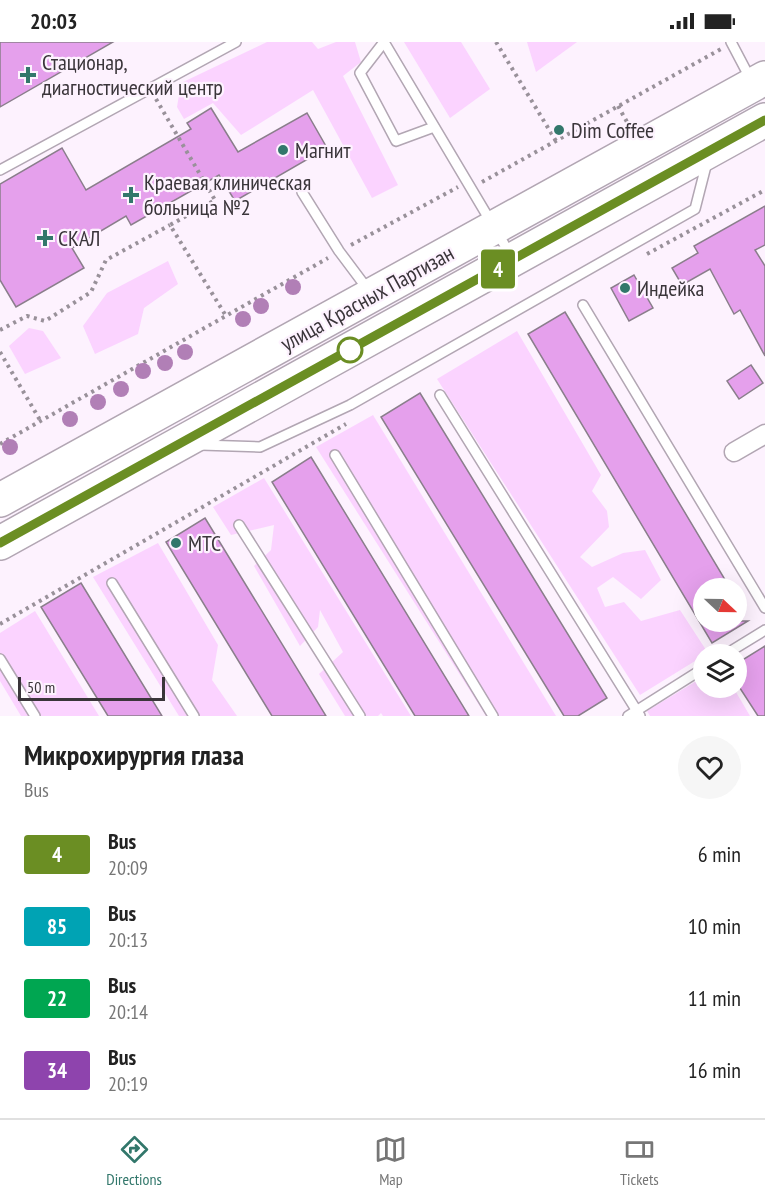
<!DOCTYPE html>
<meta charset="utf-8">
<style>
:root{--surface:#fff;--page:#f6f6f6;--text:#222;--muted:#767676;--line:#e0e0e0;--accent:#32776b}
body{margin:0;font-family:"PT Sans Narrow",sans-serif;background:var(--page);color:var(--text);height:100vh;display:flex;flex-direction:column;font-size:22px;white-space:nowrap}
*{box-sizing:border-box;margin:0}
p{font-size:20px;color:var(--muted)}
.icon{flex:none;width:33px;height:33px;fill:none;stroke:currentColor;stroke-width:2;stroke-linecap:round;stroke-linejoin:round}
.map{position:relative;height:674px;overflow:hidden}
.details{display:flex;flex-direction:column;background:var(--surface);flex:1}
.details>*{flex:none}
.badge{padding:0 12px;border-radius:4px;font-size:21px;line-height:39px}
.needle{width:39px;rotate:112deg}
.buttons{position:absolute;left:693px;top:536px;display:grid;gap:12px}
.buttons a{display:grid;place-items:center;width:54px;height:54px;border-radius:50%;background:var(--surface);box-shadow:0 6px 24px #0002;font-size:30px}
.scale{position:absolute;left:18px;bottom:15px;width:147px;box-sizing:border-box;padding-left:6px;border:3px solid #3a353a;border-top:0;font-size:16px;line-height:21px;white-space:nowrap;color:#3a353a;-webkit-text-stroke:4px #fdf2fe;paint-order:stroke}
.map>.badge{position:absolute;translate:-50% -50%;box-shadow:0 0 0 3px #fff}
.round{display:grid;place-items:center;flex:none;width:63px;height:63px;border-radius:32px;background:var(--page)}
.summary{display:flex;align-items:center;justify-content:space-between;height:102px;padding:0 24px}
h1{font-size:28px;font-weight:800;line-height:45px}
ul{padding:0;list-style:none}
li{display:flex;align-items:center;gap:18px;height:72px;padding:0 24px}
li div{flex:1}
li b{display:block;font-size:22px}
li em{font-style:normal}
li .badge{min-width:66px;font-weight:700;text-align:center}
.status{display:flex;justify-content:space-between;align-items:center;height:42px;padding:0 30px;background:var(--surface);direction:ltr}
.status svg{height:16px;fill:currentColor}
.dock{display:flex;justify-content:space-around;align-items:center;height:84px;border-top:2px solid var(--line);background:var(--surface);font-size:16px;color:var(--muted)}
.dock a{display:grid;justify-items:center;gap:3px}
.dock .active{color:var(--accent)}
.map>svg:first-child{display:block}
.green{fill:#fbd3ff}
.building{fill:#e5a0ec;stroke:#8a7e8b;stroke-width:1.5}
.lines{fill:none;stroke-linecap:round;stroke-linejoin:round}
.lane-casing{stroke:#b2a6b3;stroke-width:12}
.street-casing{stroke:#b2a6b3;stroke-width:21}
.highway-casing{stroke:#b2a6b3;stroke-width:36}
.path{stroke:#99919a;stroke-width:4;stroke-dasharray:3 4.5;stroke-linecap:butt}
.lane{stroke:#fff;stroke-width:9}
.street{stroke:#fff;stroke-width:18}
.highway{stroke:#fff;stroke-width:33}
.tree{fill:#b17fb6}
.line-casing{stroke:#fff;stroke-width:14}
.line{stroke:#6b8e23;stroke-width:9}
.poi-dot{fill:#32776b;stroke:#fdf2fe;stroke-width:2}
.stop-dot{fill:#fff;stroke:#6b8e23;stroke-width:3}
.labels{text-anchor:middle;stroke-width:4.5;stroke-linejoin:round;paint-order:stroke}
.poi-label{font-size:22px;fill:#3a353a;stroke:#fdf2fe;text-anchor:start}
.street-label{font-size:22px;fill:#3a353a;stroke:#fdf2fe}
</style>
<div class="status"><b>20:03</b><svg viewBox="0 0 49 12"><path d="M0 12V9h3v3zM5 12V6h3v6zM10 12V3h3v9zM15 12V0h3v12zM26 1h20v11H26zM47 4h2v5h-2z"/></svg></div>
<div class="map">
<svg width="765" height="674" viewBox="0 0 765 674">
<rect width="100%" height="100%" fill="#fdf2fe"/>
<g class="green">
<polygon points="267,0 312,0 318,7 336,0 355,0 361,20 343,34 398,143 372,156 313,48 241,93 213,61 184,77 177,65 181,41"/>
<polygon points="404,0 461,0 490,47 450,76"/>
<polygon points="527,0 577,0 536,30"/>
<polygon points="168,219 178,242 144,266 138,292 95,312 83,284 107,251"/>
<polygon points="29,286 43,289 61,316 25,332 9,304"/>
<polygon points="517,289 601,433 592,449 607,469 609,485 580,515 592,525 623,511 645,508 661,538 641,557 613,535 597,546 605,565 624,560 641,579 680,568 708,611 640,653 437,337"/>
<polygon points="373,373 556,674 486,674 316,405"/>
<polygon points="264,436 411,674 383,674 381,671 378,674 345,674 319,632 343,610 320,568 318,585 300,604 254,524 271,508 274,483 231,493 213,465"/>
<polygon points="158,501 218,603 212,638 237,674 179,674 93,535"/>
<polygon points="35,569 99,674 21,674 0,639 0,591"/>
<polygon points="703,635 704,645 733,645 750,674 650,674 647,669"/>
</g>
<g class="building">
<polygon points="0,0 113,0 0,65"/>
<polygon points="211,66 238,110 307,71 327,106 235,159 219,133 131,183 126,174 72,206 84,226 16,265 0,238 0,142 62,106 86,148 191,87 187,81"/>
<polygon points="765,164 765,203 755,208 765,224 765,314 740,268 734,272 710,227 682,243 672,226 698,211 694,204"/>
<polygon points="634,233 653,266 629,279 611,246"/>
<polygon points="565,270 730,546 704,546 704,579 748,579 712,601 528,292"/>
<polygon points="751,323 763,341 739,357 727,339"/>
<polygon points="420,351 607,656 578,674 564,674 381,375"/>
<polygon points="311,415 469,674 415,674 272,440"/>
<polygon points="205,476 326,674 272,674 166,500"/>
<polygon points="81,541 162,674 108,674 41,565"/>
<polygon points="765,604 765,674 758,674 736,640 736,622"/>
</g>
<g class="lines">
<g class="lane-casing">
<g id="lane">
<polyline points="384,0 510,212"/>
<polyline points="384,0 360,31 396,99 434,85"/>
<polyline points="731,0 751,38"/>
<polyline points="0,128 236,0"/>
<polyline points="302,150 339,209 369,249"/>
<polyline points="583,263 765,566"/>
<polyline points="440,353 640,674"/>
<polyline points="201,403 260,405 350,363 695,167 707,120"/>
<polyline points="335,413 493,674"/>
<polyline points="239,483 360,674"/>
<polyline points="112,541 194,674"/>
<polyline points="726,612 765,588"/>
<polyline points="0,617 35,674"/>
<polyline points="628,674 704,626"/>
</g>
</g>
<g class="street-casing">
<polyline id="street" points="734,410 765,392"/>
</g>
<g class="highway-casing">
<g id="highway">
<polyline points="0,458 765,36"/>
<polyline points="0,501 765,78"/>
</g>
</g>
<g class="path">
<polyline points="496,0 556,99"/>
<polyline points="156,57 215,158 170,183 226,274"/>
<polyline points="618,64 627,80"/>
<polyline points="482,140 721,7"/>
<polyline points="351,203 458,145"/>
<polyline points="647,212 765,148"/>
<polyline points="0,288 27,274 45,279 91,250 106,218 170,183"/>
<polyline points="0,310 40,378"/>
<polyline points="0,402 328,216"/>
<polyline points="0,582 346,382"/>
</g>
<use href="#lane" class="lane"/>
<use href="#street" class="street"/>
<use href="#highway" class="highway"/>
</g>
<g class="tree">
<circle cx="293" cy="245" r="8"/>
<circle cx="261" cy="264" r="8"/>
<circle cx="243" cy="277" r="8"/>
<circle cx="185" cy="310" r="8"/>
<circle cx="165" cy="321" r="8"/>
<circle cx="143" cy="329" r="8"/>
<circle cx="121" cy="347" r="8"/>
<circle cx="98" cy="360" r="8"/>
<circle cx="70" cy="377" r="8"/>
<circle cx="10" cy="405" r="8"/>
</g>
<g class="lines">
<g class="line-casing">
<polyline id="line" points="0,501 765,78"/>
</g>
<use href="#line" class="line"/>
</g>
<g class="poi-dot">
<path d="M25 24h6v6h6v6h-6v6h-6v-6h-6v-6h6z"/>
<circle cx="559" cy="88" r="6"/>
<circle cx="283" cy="108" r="6"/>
<path d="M128 144h6v6h6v6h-6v6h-6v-6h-6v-6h6z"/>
<path d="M42 187h6v6h6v6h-6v6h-6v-6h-6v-6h6z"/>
<circle cx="625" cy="246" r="6"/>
<circle cx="176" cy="501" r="6"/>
</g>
<circle class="stop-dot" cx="350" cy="308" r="12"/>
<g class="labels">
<g class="poi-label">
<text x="42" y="28">Стационар,<tspan x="42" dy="25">диагностический центр</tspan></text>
<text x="571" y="96">Dim Coffee</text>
<text x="295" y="116">Магнит</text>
<text x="144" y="148">Краевая клиническая<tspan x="144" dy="25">больница №2</tspan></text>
<text x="58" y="204">СКАЛ</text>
<text x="637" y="254">Индейка</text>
<text x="188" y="509">МТС</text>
</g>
<g class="street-label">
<text transform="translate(367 256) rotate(-29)" y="8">улица Красных Партизан</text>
</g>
</g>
</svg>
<div class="buttons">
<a><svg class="needle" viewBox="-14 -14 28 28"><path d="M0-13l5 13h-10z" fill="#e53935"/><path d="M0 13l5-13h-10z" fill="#767676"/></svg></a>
<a><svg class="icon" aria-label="layers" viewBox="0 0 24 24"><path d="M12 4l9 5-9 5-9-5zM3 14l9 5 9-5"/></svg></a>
</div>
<div class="scale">50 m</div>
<b class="badge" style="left:498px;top:227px;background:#6b8e23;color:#fff">4</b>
</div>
<section class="details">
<div class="summary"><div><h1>Микрохирургия глаза</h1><p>Bus</p></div><a class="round"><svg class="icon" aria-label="heart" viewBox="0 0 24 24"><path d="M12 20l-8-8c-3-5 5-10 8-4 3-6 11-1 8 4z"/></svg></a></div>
<ul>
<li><span class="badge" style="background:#6b8e23;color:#fff">4</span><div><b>Bus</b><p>20:09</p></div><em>6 min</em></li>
<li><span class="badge" style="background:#00a3b4;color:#fff">85</span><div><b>Bus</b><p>20:13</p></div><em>10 min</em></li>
<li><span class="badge" style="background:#00a651;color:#fff">22</span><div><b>Bus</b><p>20:14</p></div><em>11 min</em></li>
<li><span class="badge" style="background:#8e44ad;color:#fff">34</span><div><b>Bus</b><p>20:19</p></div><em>16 min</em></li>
</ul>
</section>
<nav class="dock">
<a class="active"><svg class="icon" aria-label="directions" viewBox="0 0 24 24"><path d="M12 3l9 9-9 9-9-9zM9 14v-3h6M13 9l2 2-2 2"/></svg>Directions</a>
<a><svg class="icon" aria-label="map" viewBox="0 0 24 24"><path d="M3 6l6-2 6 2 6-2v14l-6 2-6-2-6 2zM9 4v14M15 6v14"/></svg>Map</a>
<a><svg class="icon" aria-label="tickets" viewBox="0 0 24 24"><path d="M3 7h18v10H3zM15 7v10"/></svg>Tickets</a>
</nav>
